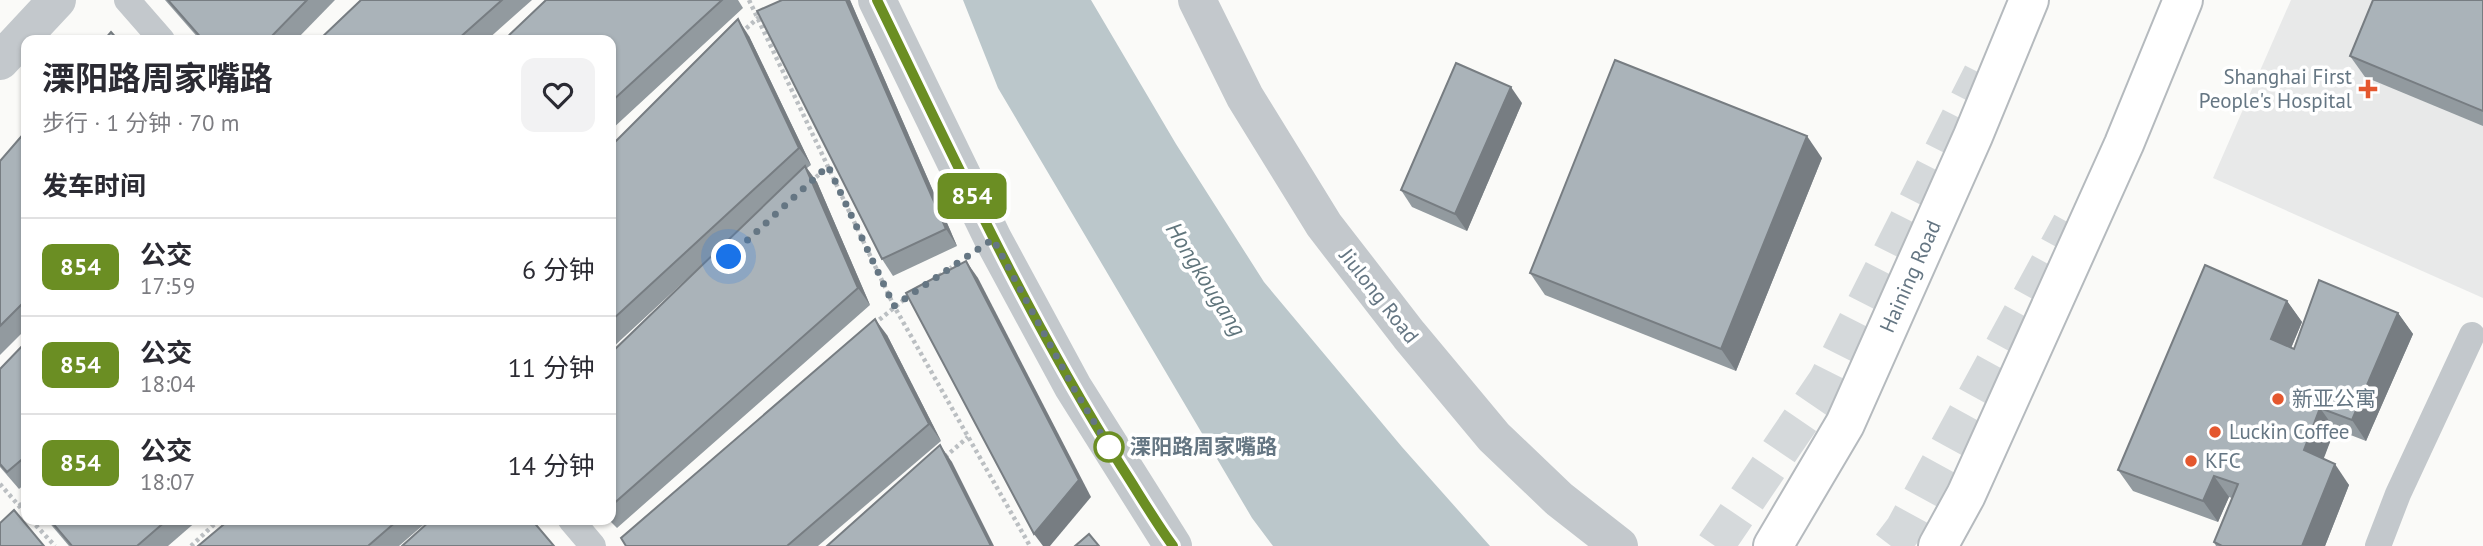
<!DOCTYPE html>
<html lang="zh">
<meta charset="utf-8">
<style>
:root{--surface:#fff;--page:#f2f2f3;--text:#2b2b33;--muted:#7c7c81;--line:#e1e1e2}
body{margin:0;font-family:"PT Sans","Noto Sans SC",sans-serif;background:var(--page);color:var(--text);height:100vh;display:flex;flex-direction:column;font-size:26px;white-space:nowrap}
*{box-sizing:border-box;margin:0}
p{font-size:23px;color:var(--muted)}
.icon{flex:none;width:38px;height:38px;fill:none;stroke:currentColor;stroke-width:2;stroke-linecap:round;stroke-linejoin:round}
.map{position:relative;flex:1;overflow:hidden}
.sheet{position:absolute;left:21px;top:35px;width:595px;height:490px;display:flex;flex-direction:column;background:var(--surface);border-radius:14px;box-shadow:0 2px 5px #0004}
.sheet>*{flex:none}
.badge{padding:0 14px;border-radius:10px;font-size:24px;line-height:46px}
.you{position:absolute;width:35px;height:35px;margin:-18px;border:5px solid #fff;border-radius:50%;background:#1a73e8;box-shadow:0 0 0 10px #1a73e833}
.map>.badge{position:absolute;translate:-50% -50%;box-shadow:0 0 0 4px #fff}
h2{padding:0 21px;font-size:26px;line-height:63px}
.round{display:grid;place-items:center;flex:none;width:74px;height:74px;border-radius:14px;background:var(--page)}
.overview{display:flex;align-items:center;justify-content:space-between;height:119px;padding:0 21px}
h1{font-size:33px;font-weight:700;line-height:52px}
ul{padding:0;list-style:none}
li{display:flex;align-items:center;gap:21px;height:98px;padding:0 21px;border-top:2px solid var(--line)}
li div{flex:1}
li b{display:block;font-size:26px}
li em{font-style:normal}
li .badge{min-width:77px;font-weight:700;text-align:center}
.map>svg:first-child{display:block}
.built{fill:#e8e9e9}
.water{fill:#bbc7cb}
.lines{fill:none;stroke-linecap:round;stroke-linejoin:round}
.trunk-tunnel{stroke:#d5d9db;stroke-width:38;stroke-dasharray:38 19;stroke-linecap:butt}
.primary-casing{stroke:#b5babe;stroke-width:42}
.path{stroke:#bbbfc2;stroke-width:4.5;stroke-dasharray:3.5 3.5;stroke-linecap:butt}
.service{stroke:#c3c8cc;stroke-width:26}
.minor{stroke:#c3c8cc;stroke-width:38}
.tertiary{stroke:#c3c8cc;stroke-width:38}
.primary{stroke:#fff;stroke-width:38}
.wall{fill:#929a9f}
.shaded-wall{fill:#777d82}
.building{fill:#aab3b9;stroke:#777d82;stroke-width:2}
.line-casing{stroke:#fff;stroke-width:16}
.line{stroke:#6b8e23;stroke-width:10}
.walk{stroke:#657683;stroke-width:7;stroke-dasharray:0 12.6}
.poi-dot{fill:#e4572e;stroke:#fff;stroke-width:2.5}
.stop-dot{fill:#fff;stroke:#6b8e23;stroke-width:3.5}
.labels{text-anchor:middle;stroke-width:7;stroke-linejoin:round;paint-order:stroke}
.poi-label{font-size:21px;fill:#657683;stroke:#fff;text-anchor:start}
.street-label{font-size:21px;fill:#657683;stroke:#fff}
.stop-label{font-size:21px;font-weight:bold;fill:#657683;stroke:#fff;text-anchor:start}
.water-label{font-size:23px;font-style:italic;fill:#60757c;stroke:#fff}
</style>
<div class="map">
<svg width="2483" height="546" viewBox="0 0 2483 546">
<rect width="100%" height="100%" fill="#fafaf8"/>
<polygon class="built" points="2291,0 2483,0 2483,298 2213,178"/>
<polygon class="water" points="963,0 1091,0 1176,144 1264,282 1402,447 1490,546 1273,546 1252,518 998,88"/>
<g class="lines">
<g class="trunk-tunnel">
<polyline points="1715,546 1827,381 1982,74"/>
<polyline points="1891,546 1904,529 2071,224"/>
</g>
<g class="primary-casing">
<g id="primary">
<path id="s1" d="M 1773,546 L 1845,424 L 1973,136 L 2029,0"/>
<polyline points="1938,546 1966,495 2124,144 2183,0"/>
</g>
</g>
<g class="path">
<polyline points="749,0 894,306 1030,546"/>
<polyline points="741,33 759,17"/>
<polyline points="811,182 828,166"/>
<polyline points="933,280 952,267"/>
<polyline points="874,324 911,294"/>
<polyline points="945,457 968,437"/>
<polyline points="0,484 26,514"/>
<polyline points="19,506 26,500"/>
<polyline points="31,520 55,546"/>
<polyline points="191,546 219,520"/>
</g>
<g class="service">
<polyline points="127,0 162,40"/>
<polyline points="571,520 593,546"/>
<polyline points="2378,546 2398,494 2472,335"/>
</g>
<polyline class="minor" points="1197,0 1245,97 1324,225 1409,335 1494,437 1559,499 1619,546"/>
<g class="tertiary">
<polyline points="877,0 993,239 1073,387 1173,546"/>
<polyline points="0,61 57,0"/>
</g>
<use href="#primary" class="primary"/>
</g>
<g class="wall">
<polygon points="165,0 335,0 296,40 200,40"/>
<polygon points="361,0 532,0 487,40 319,40"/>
<polygon points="546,0 738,0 743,8 611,130 611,40"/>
<polygon points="782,0 850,0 957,246 893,276 882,259"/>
<polygon points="2483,0 2483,126 2365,77 2350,56"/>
<polygon points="749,36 811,165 807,168 817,182 870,305 617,528 609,520 611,520 611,353 703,264 611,349 611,146"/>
<polygon points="1522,103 1467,231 1412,207 1401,190"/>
<polygon points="26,131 26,329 0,355 0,161"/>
<polygon points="1822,158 1736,371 1545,295 1530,273"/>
<polygon points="2287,301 2302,322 2291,348 2294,349 2398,313 2413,334 2366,441 2335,429 2323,459 2349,485 2325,546 2216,546 2214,542 2232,498 2229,497 2218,522 2133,491 2118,470"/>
<polygon points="887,335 941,441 818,546 626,546"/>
<polygon points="26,342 26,483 19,489 0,467 0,369"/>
<polygon points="47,520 198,520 168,546 69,546"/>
<polygon points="229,520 429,520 399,546 198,546"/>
</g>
<g class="shaded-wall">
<polygon points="846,0 850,0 957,246 946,229"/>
<polygon points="738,19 749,36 811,165 799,148"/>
<polygon points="1511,87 1522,103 1467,231 1455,214"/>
<polygon points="1807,136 1822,158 1736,371 1721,349"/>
<polygon points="805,166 817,182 870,305 858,288"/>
<polygon points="966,261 978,278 1091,497 1050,546 1043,546 1034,534"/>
<polygon points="2287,301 2302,322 2286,360 2271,339"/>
<polygon points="2398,313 2413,334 2366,441 2352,420"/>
<polygon points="875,319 887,335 941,441 929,424"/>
<polygon points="2320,408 2335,429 2319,471 2304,450"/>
<polygon points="940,445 952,462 994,546 991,546"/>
<polygon points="2335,464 2349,485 2325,546 2302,546"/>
<polygon points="2214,476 2229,497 2218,522 2203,501"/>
</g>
<g class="building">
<polygon points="168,0 307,0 268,40 203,40"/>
<polygon points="361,0 502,0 457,40 319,40"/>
<polygon points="546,0 722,0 611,102 611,40 504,40"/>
<polygon points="782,0 846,0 946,229 882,259 757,11"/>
<polygon points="2373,0 2483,0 2483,111 2350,56"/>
<polygon points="738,19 799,148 611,321 611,146"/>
<polygon points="111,32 118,40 104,40"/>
<polygon points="1615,60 1807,136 1721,349 1530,273"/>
<polygon points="1456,63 1511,87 1455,214 1401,190"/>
<polygon points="26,131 26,300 0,326 0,161"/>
<polygon points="805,166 858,288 611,506 611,353"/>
<polygon points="966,261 1079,480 1034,534 906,293"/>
<polygon points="2205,265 2287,301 2271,339 2294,349 2319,280 2398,313 2352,420 2320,408 2304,450 2335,464 2302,546 2222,546 2214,542 2238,484 2214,476 2203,501 2118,470"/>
<polygon points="875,319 929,424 787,546 626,546 621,538"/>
<polygon points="26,342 26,456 7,472 0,464 0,369"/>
<polygon points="940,445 991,546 827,546"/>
<polygon points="14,510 44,546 0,546 0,523"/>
<polygon points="50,520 167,520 137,546 72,546"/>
<polygon points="229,520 398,520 368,546 198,546"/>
<polygon points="431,520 532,520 554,546 402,546"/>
<polygon points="1089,534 1099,546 1075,546"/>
</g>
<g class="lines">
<g class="line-casing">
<path id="line" d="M 877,0 C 954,158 1027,317 1121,466 C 1138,492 1154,520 1173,546"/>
</g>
<use href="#line" class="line"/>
<polyline class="walk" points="729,257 828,166 894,306 993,239 1073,387 1109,447"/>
</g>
<g class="poi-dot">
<path d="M2364.5 78.5h7v7h7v7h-7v7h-7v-7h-7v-7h7z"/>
<circle cx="2278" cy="399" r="7"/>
<circle cx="2215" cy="432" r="7"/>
<circle cx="2191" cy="461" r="7"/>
</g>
<circle class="stop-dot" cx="1109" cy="447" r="14"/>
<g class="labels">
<g class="poi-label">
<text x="2352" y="84" text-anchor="end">Shanghai First<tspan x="2352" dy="24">People's Hospital</tspan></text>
<text x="2292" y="406">新亚公寓</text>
<text x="2229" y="439">Luckin Coffee</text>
<text x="2205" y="468">KFC</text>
</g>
<g class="street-label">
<text dy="7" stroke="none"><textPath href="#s1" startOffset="303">Haining Road</textPath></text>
<text transform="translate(1379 296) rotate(52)" y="7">Jiulong Road</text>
</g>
<g class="stop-label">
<text x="1130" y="454">溧阳路周家嘴路</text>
</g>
<g class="water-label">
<text transform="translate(1206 279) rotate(58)" y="8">Hongkougang</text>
</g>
</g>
</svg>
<div class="you" style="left:729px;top:257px"></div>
<b class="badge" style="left:972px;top:196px;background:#6b8e23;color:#fff">854</b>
<section class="sheet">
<div class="overview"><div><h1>溧阳路周家嘴路</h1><p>步行 · 1 分钟 · 70 m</p></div><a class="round"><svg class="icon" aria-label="heart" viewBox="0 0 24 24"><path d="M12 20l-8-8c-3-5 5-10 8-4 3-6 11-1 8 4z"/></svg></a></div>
<h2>发车时间</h2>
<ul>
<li><span class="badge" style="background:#6b8e23;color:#fff">854</span><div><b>公交</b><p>17:59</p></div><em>6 分钟</em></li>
<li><span class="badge" style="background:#6b8e23;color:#fff">854</span><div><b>公交</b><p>18:04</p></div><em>11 分钟</em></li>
<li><span class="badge" style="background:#6b8e23;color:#fff">854</span><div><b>公交</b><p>18:07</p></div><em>14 分钟</em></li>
</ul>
</section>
</div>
